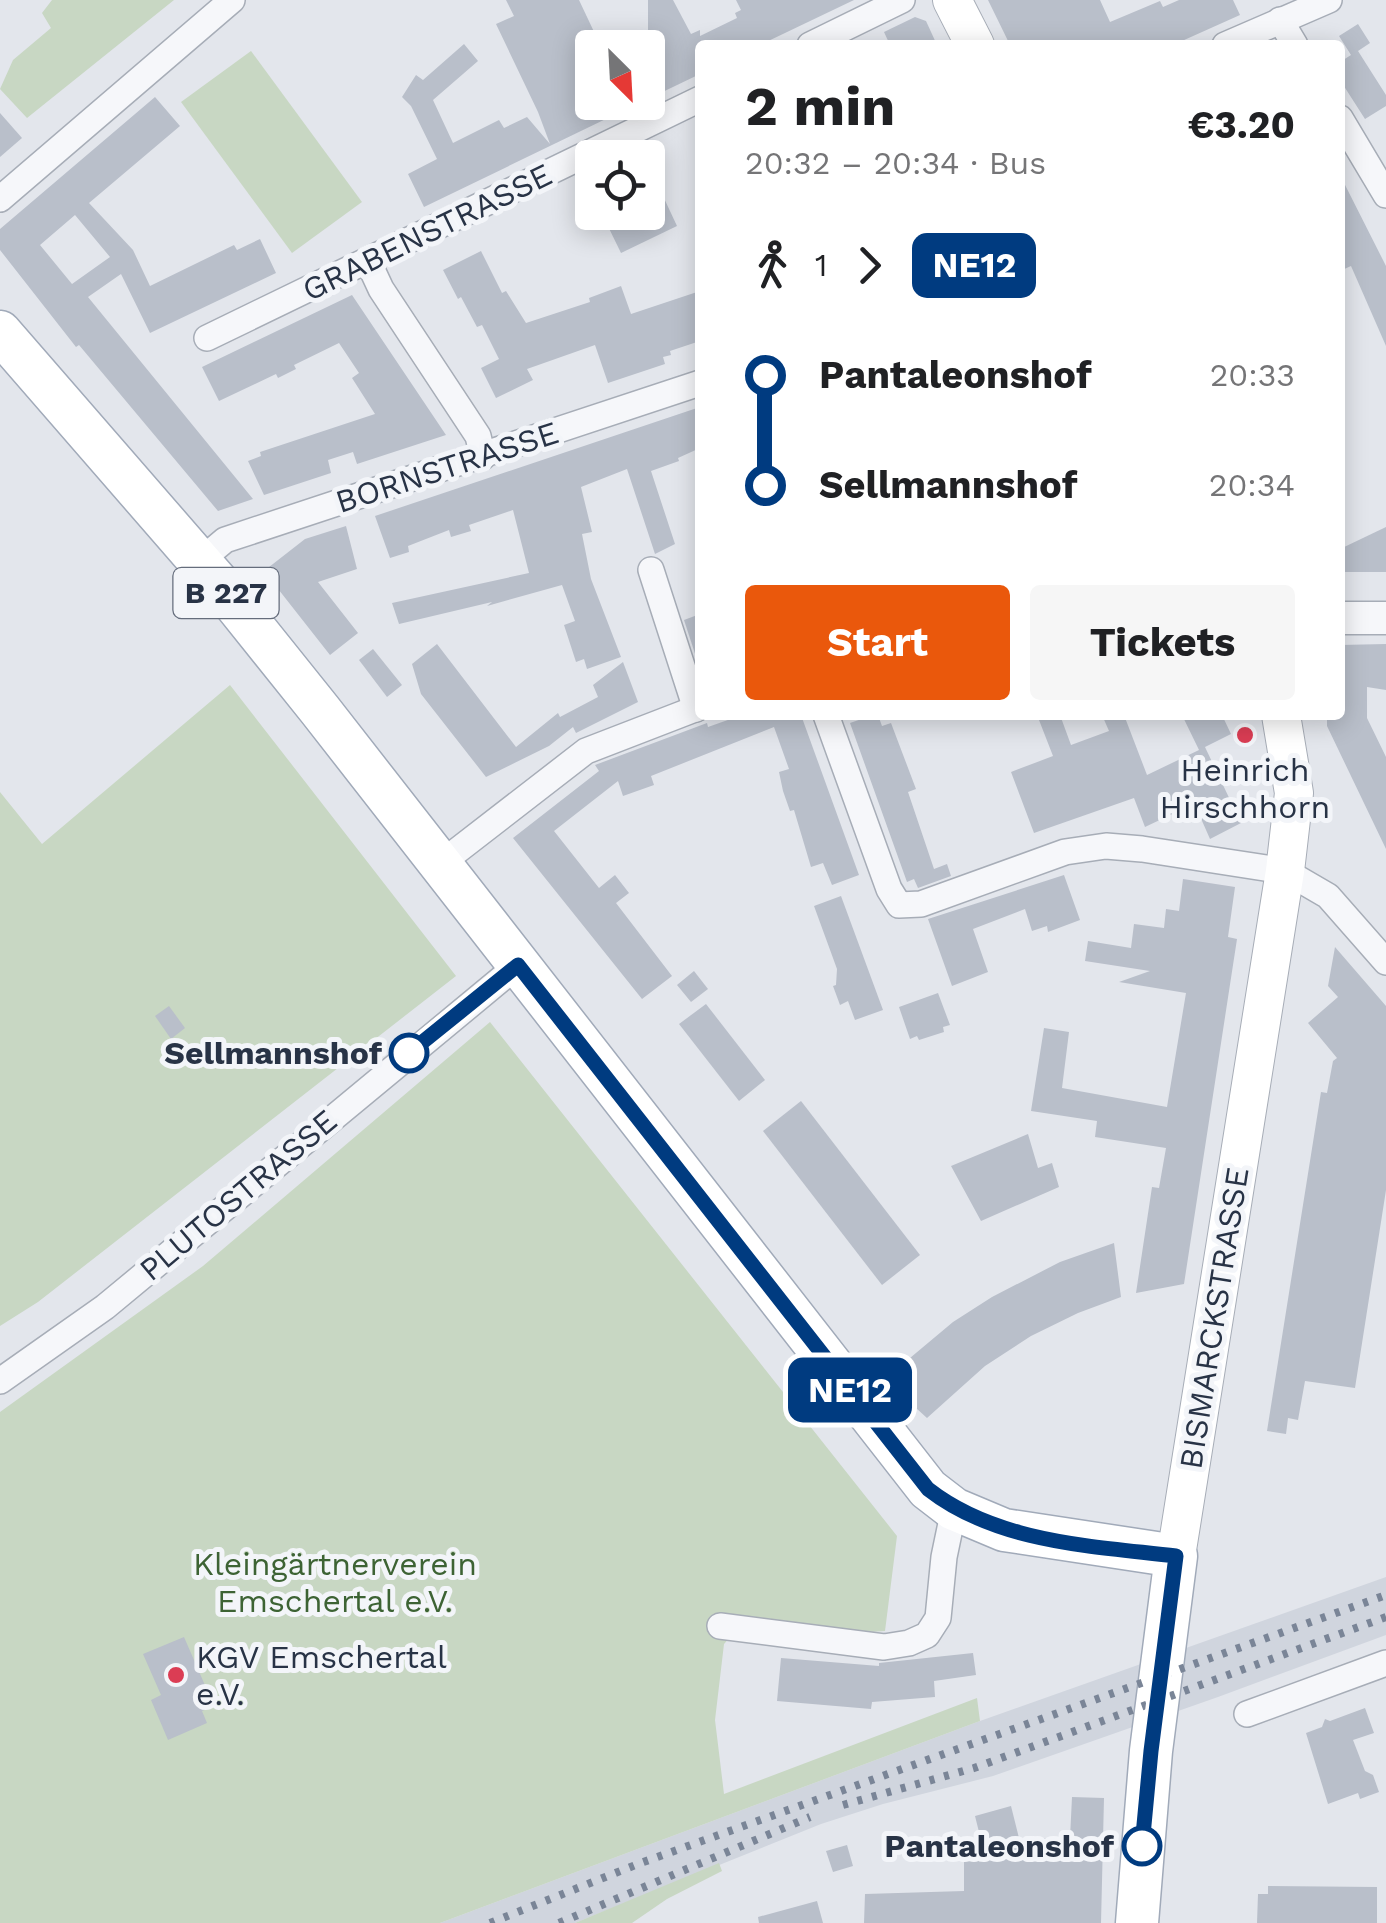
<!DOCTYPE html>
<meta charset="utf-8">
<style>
:root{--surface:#fff;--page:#f6f6f6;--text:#202124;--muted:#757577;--accent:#ea580c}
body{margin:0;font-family:"Work Sans",sans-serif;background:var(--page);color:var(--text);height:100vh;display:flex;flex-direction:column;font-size:38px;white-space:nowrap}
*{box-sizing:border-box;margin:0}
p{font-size:32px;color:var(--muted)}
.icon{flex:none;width:55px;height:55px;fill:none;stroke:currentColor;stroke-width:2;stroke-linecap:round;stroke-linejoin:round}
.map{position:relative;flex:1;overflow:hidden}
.details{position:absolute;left:695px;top:40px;width:650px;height:680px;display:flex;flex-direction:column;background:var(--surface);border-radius:10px;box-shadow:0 5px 25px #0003}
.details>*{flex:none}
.badge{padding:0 20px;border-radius:15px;font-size:35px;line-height:65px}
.needle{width:65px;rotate:156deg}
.buttons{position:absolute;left:575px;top:30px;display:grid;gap:20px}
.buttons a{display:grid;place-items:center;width:90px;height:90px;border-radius:10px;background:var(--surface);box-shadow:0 5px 25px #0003;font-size:50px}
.map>.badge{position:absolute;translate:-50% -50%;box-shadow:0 0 0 5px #fff}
.legs{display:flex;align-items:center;gap:15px;height:110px;padding:0 50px;font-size:32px}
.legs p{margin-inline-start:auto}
.overview{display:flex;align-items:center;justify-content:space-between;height:170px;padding:0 50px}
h1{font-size:55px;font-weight:700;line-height:75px}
.action{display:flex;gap:20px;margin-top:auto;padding:20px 50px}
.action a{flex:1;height:115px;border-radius:10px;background:var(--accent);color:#fff;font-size:40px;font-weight:700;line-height:115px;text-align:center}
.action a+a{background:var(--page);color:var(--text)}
ul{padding:0 50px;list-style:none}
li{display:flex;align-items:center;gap:35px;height:110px;font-size:38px}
li i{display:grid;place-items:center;width:15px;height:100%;margin:0 12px;background:currentColor}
li i::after{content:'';width:25px;height:25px;margin:-12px;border:8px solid;border-radius:50%;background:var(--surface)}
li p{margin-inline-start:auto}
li:first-child i{background:linear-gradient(#0000 50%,currentColor 0)}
li:last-child i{background:linear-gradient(currentColor 50%,#0000 0)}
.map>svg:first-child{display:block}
.built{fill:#d0d5de}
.green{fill:#c8d7c3}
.building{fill:#b9bfca;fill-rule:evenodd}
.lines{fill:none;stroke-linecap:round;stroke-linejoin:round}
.minor-casing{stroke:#a7adb7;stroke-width:28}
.tertiary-casing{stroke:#a7adb7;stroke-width:35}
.secondary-casing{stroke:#a7adb7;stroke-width:40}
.primary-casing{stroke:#a1aab9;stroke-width:45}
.minor{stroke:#f6f7fa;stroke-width:25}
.tertiary{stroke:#f6f7fa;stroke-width:32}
.secondary{stroke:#fff;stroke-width:38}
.primary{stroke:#fff;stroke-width:42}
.rail{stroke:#7a8597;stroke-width:8;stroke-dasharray:5 10;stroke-linecap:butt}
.line-1-casing{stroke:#fff;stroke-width:22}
.line-1{stroke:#003b80;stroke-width:15}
.poi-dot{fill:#db3d54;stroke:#f3f5f9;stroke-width:4}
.stop-1-dot{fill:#fff;stroke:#003b80;stroke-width:5}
.labels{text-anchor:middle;stroke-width:10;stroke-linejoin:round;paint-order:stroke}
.shield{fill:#f3f5f9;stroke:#656d7c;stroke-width:2.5}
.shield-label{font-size:30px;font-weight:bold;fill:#283346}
.street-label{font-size:32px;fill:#283346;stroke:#f3f5f9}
.poi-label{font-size:32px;fill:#283346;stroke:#f3f5f9}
.stop-label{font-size:32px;font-weight:bold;fill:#283346;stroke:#f3f5f9;text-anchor:end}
.park-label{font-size:32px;fill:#3d6334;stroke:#f3f5f9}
</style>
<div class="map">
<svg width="1386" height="1923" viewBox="0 0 1386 1923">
<rect width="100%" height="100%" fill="#e3e6ec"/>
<polygon class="built" points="1386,1577 1386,1635 1218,1697 993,1776 883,1804 821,1824 575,1923 440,1923 980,1721"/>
<g class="green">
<polygon points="52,0 174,0 27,118 0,89 13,60 51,28 42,13"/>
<polygon points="251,51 362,202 292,253 181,102"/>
<polygon points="230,685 456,976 38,1302 0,1326 0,792 42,844"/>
<polygon points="490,1022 897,1536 885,1631 870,1632 749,1616 724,1644 715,1720 724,1794 977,1698 980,1721 440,1923 0,1923 0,1412 203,1266"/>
<polygon points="719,1863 722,1871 667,1899 632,1923 575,1923"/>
</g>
<g class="building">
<polygon points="506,0 579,0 596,36 592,38 592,102 641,102 424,207 408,174 437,159 411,106 402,97 416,75 423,80 464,44 478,61 433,100 453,143 499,120 504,128 527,117 550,144 538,112 496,24 514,16"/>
<polygon points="648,0 673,0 691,34 700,30 700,36 737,18 735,13 741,10 736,0 854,0 760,45 700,45 700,74 648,99"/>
<polygon points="988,0 1100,0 1110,22 1160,1 1163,7 1179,0 1233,0 1240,15 1173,45 1010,45"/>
<polygon points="915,17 926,21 937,45 890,45 884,32"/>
<polygon points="1358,24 1370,43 1358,51 1386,95 1386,106 1365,119 1340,80 1340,62 1351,55 1339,36"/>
<path d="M 155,97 L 180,126 L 89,203 L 133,250 L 150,286 L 234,245 L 237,250 L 260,239 L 276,273 L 150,333 L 121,274 L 88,297 L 253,499 L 218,511 L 79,345 L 76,347 L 0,250 L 0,229 ZM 75,215 L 110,257 L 72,284 L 40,245 Z"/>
<polygon points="0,113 22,138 0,157"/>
<polygon points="648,164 677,226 621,253 601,212 648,212"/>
<polygon points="1340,175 1386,266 1386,346 1351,266 1340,271"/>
<polygon points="481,251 502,293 506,291 526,323 590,302 589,298 621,286 631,314 700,291 700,341 670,351 671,355 663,357 665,364 608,383 595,345 527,369 533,380 496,398 481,368 499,359 482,325 477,327 461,297 458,299 443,270"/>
<polygon points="352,295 446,435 357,464 353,452 328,460 331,473 264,495 248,461 261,456 260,452 375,414 352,378 359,373 339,343 294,365 296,369 278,378 276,374 219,401 202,367"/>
<polygon points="700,407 700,448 678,458 679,461 651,471 675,544 655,554 627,469 581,487 592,532 582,534 591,579 621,657 587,669 584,659 576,662 564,625 575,621 562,585 487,606 492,602 399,624 392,603 529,573 513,510 469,525 471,531 451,537 449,530 408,546 409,552 390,558 375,516"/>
<polygon points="346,526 357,569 318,582 358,633 330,655 264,571 305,539"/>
<polygon points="1386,527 1386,572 1340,572 1340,549"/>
<polygon points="700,614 700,669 684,620"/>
<polygon points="437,644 516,747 558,713 560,717 598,697 593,685 623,662 638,702 576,733 573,727 549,746 486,777 421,694 412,664"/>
<polygon points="1386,644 1386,690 1367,687 1367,718 1386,757 1386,849 1327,726 1327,715 1340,715 1340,645"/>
<polygon points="373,649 402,685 387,697 359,660"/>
<polygon points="742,715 801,715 859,875 832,885 823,863 811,867 794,810 790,811 783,791 779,772 789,769 774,727 651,776 654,785 623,796 618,781 554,831 599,888 615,875 629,893 616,903 672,976 642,999 513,838 599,771 595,765 707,723 708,727"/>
<polygon points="873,715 878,715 882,726 891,723 916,789 908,792 934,869 947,864 951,876 918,888 914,879 907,882 850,723"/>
<polygon points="1049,715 1060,715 1071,745 1109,731 1102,715 1124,715 1147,775 1199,750 1182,715 1222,715 1231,734 1205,747 1241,823 1210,839 1199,814 1190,818 1185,808 1145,827 1134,798 1034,833 1011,772 1053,756 1039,720"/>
<polygon points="1064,875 1080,920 1048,932 1047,926 1032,931 1025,909 973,929 988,972 952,986 928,919"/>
<polygon points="1183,879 1235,887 1228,937 1237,939 1184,1284 1136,1293 1152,1187 1159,1188 1166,1148 1095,1137 1097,1121 1031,1111 1044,1028 1069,1032 1062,1088 1167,1107 1186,993 1119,982 1150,971 1085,961 1088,941 1131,948 1134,924 1164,928 1166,909 1179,911"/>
<polygon points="841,896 883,1010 855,1020 848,1001 840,1005 833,986 836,985 837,969 814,906"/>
<polygon points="1335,947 1386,1006 1386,1190 1355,1388 1305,1381 1298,1420 1288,1418 1286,1434 1267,1431 1321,1092 1327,1093 1333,1061 1337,1058 1308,1023 1338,997 1328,986"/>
<polygon points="694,971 708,989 691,1002 677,985"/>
<polygon points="938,993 950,1025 943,1027 944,1032 919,1040 917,1036 910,1039 899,1007"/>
<polygon points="706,1004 765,1080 739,1101 679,1024"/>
<polygon points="169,1006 185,1028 171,1039 155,1016"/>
<polygon points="801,1101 920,1255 882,1285 763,1131"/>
<polygon points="1028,1134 1038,1168 1052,1163 1059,1187 981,1221 951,1166"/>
<polygon points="1114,1243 1121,1297 1078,1313 1031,1336 985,1366 927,1418 916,1408 913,1411 890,1388 905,1374 900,1368 910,1358 953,1322 992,1297 1060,1262"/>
<polygon points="184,1637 214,1706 202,1711 207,1723 168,1740 151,1700 161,1695 143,1654"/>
<polygon points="973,1653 976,1675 934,1681 935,1697 872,1702 871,1709 777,1701 781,1658 879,1666 879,1663"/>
<polygon points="1365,1708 1374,1733 1353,1740 1365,1771 1373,1775 1379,1792 1360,1799 1358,1793 1328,1804 1306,1733 1322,1727 1325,1719 1330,1721"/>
<polygon points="1072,1797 1104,1798 1101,1923 864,1923 865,1894 964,1891 964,1840 980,1836 975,1816 1011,1806 1019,1838 1070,1838"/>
<polygon points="847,1845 853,1866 833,1872 826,1851"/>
<polygon points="1268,1886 1377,1887 1377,1923 1257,1923 1258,1894 1268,1894"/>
<polygon points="817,1901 823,1923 759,1923 758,1917"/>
</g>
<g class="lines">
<g class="minor-casing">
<g id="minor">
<polyline points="1280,20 1295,45"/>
<polyline points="810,45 902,0"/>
<polyline points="1225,45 1329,0"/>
<polyline points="1340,118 1386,195"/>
<polyline points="0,199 232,0"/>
<polyline points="368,261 381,289 478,436 483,457"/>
<polyline points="207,338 700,99"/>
<polyline points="200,561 225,540 700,383"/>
<polyline points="651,570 696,709"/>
<polyline points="826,715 889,889 899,905 921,904 1065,852 1106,846 1142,849 1285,871 1328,896 1386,962"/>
<polyline points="440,864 586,751 700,707"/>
<polyline points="0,1381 105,1307 518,965"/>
<polyline points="720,1626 884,1647 909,1643 927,1635 938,1618 944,1557 954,1509"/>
<polyline points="1247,1714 1386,1663"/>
</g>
</g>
<g class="tertiary-casing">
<polyline id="tertiary" points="1340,618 1386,618"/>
</g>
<g class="secondary-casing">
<g id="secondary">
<polyline points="952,0 975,45"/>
<polyline points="1176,1556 1285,871 1294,793 1281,715"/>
</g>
</g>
<g class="primary-casing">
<polyline id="primary" points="0,332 219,584 320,710 928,1489 954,1509 1004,1530 1176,1556 1151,1751 1137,1923"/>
</g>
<use href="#minor" class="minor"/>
<use href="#tertiary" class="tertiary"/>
<use href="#secondary" class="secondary"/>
<use href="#primary" class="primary"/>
<g class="rail">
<polyline points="843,1805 974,1768 1386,1617"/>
<polyline points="490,1923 638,1864 1386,1595"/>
<polyline points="559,1923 810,1817"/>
</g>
</g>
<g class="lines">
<g class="line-1-casing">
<path id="line-1" d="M 409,1053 L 518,965 L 928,1489 C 997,1543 1092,1546 1176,1556 L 1151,1751 L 1142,1846"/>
</g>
<use href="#line-1" class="line-1"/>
</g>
<g class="poi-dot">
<circle cx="1245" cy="735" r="10"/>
<circle cx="176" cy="1675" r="10"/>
</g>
<g class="stop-1-dot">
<circle cx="409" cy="1053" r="18"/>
<circle cx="1142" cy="1846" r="18"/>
</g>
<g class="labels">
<rect class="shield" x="173.5" y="568" width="105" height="50" rx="8"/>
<g class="shield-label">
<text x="226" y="603">B 227</text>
</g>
<g class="street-label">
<text transform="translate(427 232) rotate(-26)" y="11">GRABENSTRASSE</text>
<text transform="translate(447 467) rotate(-18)" y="11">BORNSTRASSE</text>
<text transform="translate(238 1195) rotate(-40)" y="11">PLUTOSTRASSE</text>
<text transform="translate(1214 1318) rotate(-81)" y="11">BISMARCKSTRASSE</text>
</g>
<g class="poi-label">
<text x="1245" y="781">Heinrich<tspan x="1245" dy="37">Hirschhorn</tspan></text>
<text x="196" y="1668" text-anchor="start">KGV Emschertal<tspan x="196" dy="37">e.V.</tspan></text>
</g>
<g class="stop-label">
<text x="382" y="1064">Sellmannshof</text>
<text x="1114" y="1857">Pantaleonshof</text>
</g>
<g class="park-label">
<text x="335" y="1575">Kleingärtnerverein<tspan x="335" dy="37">Emschertal e.V.</tspan></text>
</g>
</g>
</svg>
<div class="buttons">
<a><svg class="needle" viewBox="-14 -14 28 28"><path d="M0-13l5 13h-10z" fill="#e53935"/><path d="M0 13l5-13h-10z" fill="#757577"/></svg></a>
<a><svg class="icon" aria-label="locate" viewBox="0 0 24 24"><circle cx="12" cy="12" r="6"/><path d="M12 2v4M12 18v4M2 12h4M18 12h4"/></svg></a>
</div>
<b class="badge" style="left:850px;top:1390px;background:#003b80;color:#fff">NE12</b>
<section class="details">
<div class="overview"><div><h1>2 min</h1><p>20:32 – 20:34 · Bus</p></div><b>€3.20</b></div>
<div class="legs"><svg class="icon" aria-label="walk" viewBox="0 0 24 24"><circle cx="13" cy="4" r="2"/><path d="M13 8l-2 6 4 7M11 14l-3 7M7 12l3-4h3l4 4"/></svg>1<svg class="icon" aria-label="forward" viewBox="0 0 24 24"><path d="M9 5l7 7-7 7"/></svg><b class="badge" style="background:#003b80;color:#fff">NE12</b></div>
<ul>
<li><i style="color:#003b80"></i><b>Pantaleonshof</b><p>20:33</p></li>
<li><i style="color:#003b80"></i><b>Sellmannshof</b><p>20:34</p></li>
</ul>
<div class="action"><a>Start</a><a>Tickets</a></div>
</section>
</div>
